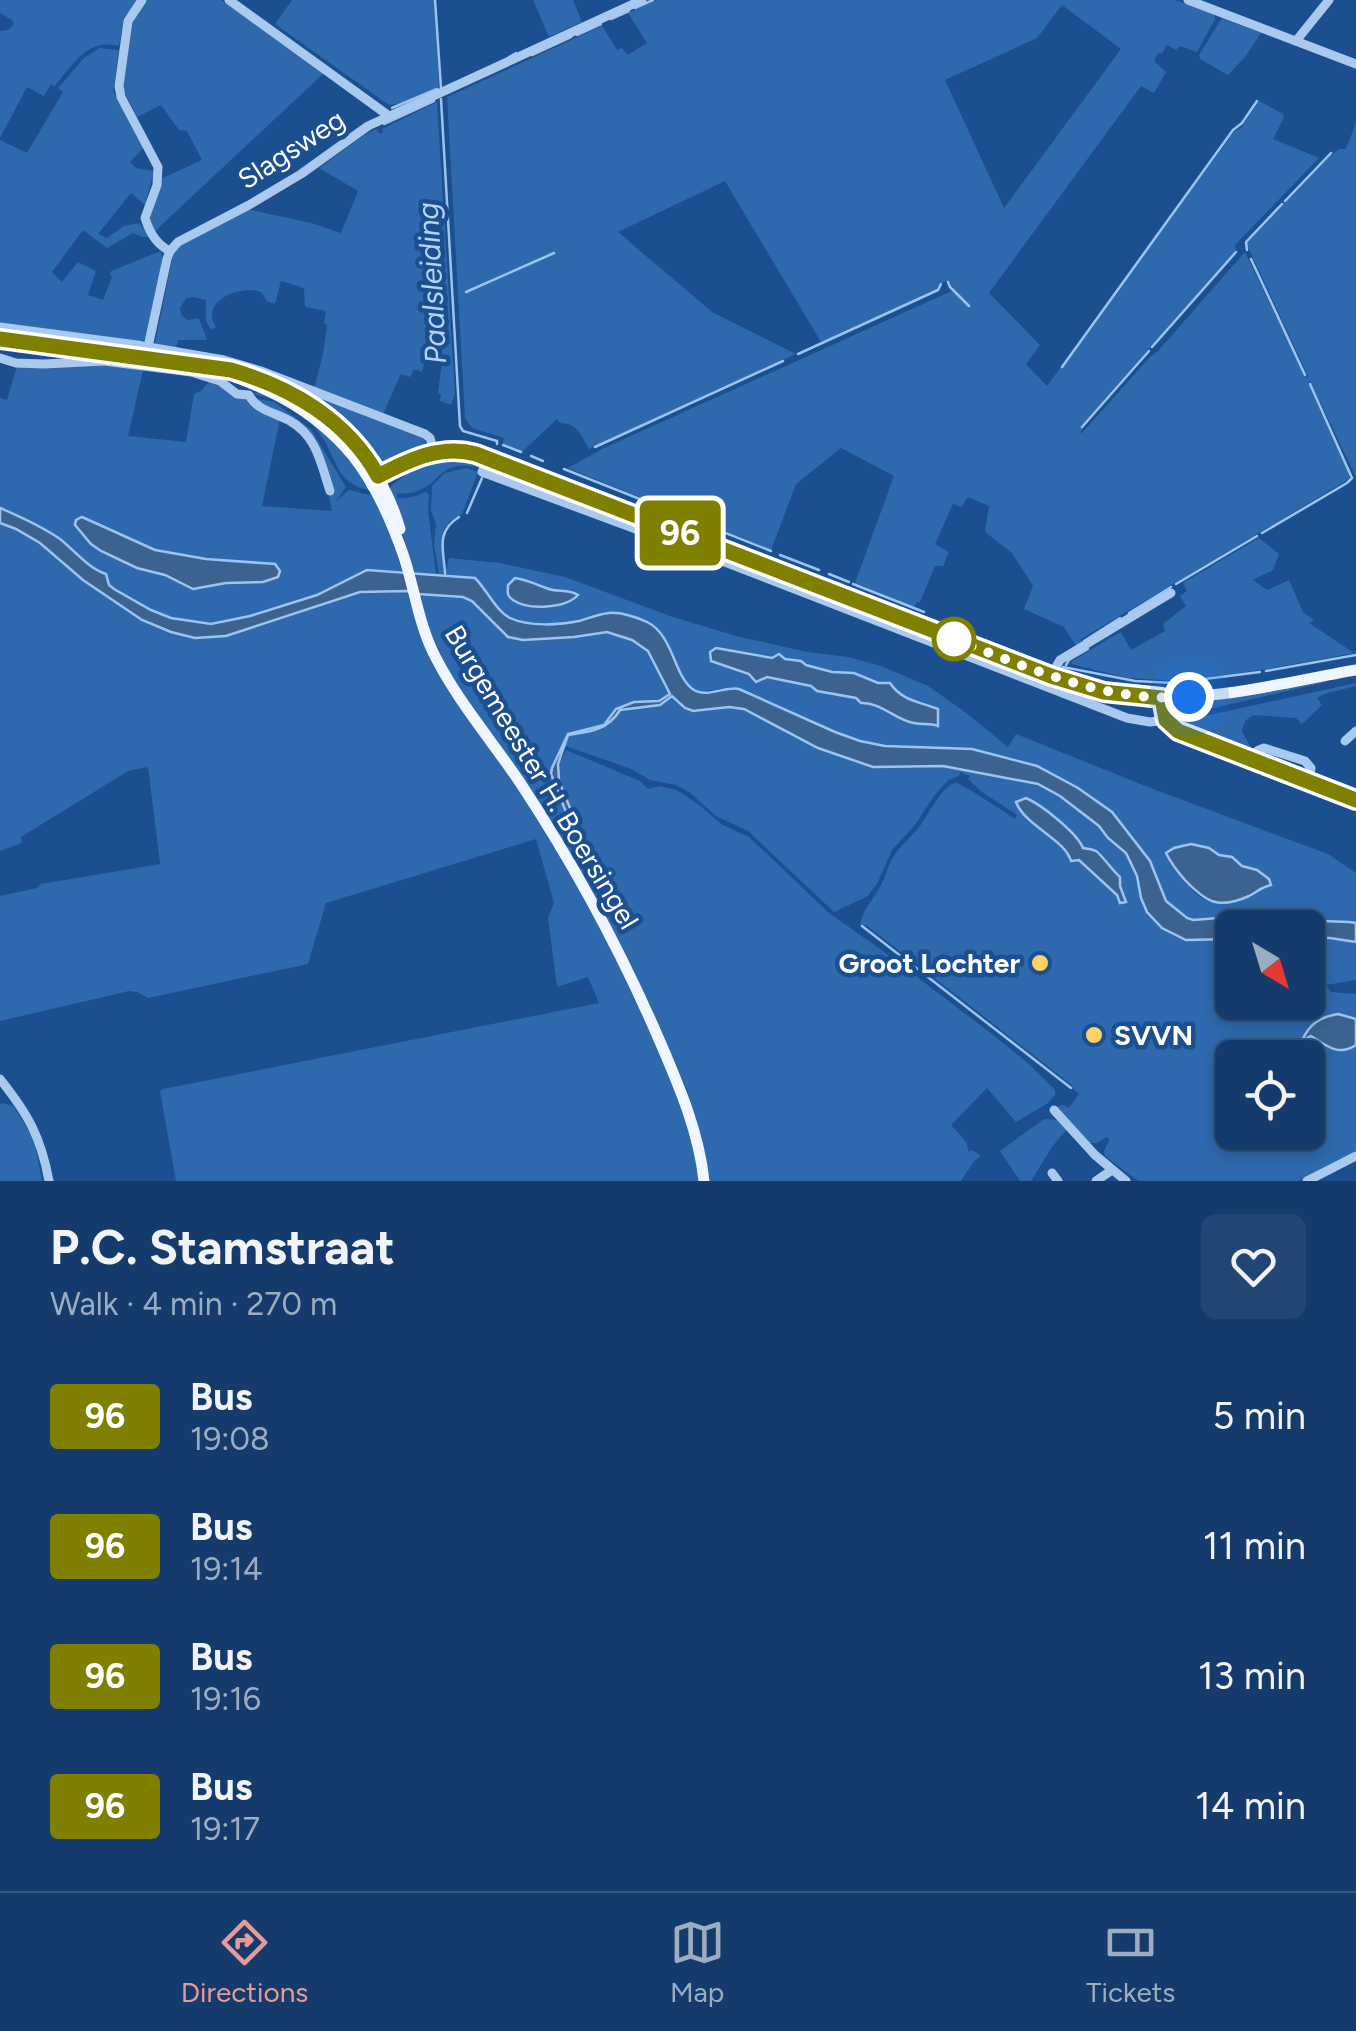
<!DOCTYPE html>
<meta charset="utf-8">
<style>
:root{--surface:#143b6b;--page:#214673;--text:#f1f3f6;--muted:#9dadc1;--line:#33557e;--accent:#e69b98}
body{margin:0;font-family:Figtree,sans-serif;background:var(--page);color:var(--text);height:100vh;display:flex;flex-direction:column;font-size:38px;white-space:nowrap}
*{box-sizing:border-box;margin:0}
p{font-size:32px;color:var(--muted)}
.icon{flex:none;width:55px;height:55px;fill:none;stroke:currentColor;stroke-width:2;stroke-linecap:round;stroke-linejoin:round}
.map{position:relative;height:1181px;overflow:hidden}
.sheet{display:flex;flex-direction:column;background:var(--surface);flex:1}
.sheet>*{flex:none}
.badge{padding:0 20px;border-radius:8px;font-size:35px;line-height:65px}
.needle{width:65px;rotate:142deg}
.buttons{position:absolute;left:1215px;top:910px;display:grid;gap:20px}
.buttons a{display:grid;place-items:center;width:110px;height:110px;border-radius:15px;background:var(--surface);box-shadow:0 5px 15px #0003,0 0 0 2px var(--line);font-size:50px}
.you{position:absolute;width:50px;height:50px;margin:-25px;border:8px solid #fff;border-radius:50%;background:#1a73e8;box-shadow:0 0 0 15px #1a73e833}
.map>.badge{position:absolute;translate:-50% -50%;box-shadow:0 0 0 5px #fff}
.round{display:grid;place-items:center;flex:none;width:105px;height:105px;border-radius:15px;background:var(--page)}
.head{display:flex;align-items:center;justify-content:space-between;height:170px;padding:0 50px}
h1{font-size:48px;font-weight:700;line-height:75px}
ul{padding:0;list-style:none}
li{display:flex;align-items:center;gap:30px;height:130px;padding:0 50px}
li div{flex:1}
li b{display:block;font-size:38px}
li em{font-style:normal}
li .badge{min-width:110px;font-weight:700;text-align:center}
.tabs{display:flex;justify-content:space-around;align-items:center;height:140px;border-top:2px solid var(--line);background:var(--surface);font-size:28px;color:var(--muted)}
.tabs a{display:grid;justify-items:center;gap:5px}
.tabs .active{color:var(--accent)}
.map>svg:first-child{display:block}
.green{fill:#2e69ad;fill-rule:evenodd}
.water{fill:#3c6290;stroke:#9cc4f0;stroke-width:2.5}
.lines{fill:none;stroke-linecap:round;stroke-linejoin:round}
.stream{stroke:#9cc4f0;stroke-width:2.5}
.minor{stroke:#a9c9ee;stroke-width:9}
.major{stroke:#f0f6ff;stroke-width:11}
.line-casing{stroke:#fff;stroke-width:22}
.line{stroke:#808000;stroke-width:15}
.walk{stroke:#fff;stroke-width:10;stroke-dasharray:0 18}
.stop-dot{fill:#fff;stroke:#808000;stroke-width:5}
.poi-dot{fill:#ffd166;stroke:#1b4f8f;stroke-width:4}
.labels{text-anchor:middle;stroke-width:9;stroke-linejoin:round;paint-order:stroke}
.street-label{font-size:28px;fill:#fff;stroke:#1b4f8f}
.poi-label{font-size:28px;font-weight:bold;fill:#fff;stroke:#1b4f8f;text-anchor:end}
.water-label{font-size:30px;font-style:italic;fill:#b5d3f5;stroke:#1b4f8f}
</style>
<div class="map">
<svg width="1356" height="1181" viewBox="0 0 1356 1181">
<rect width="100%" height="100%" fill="#1b4f8f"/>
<g class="green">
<path d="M 0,0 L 139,0 L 124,17 L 119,46 C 87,38 73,64 55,86 L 51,84 L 44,96 L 27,87 L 0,138 L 0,31 L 8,30 L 14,24 L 12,20 L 0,13 Z"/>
<polygon points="147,0 221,0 324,73 154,232 148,216 161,186 161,179 202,160 187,131 179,130 161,105 137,117 122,87 133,15"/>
<polygon points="292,0 434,0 439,87 400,104 389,105 275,24"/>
<polygon points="533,0 573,0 582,22 549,37"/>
<path d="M 657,0 L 1175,0 L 1214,14 L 1215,19 L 1197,52 L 1180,46 L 1176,50 L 1167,45 L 1162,54 L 1158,53 L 1154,61 L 1166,72 L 1154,93 L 1141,86 L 989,293 L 1040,345 L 1026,364 L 1047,386 L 1234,132 L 1242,127 L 1259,101 L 1283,114 L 1284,117 L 1273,139 L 1319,158 L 1235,245 L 1236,251 L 1081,426 L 1083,429 L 1080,432 L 1082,433 L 1150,357 L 1158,351 L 1245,252 L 1306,378 L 1308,376 L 1246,243 L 1330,155 L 1339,149 L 1346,149 L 1356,123 L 1356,477 L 1310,381 L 1308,383 L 1349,473 L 1349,479 L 1081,639 L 1082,643 L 1076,646 L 1064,627 L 1024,609 L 1033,586 L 1012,553 L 985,532 L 989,506 L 968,497 L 961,507 L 953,504 L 935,544 L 949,552 L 943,566 L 935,566 L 920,602 L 917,602 L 914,607 L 855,583 L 894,476 L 841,448 L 796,484 L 771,550 L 568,468 L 602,449 L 954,290 L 949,281 L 941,283 L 938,289 L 821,342 L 725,181 L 618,232 L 712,312 L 796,354 L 589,449 C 581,435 577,423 560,423 L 557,419 L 523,451 L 503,444 L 504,438 L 472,428 L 465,418 L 447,97 L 602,26 L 617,50 L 622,48 L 628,55 L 647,43 L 628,13 ZM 1062,5 L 1121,49 L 1004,208 L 945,80 L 1037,38 Z"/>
<polygon points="1222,18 1261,33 1245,57 1228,75 1200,59 1199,55"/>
<polygon points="99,48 119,50 113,91 144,147 130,162 136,168 154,171 145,205 131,193 98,234 107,238 124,226 139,223 150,237 143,237 133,233 107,248 83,230 52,272 62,282 78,262 96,271 88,295 103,300 112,277 110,274 111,271 161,251 163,261 147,338 139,343 0,325 0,140 27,153 63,92 58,88 84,58"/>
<path d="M 437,102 L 455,394 L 451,405 L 440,401 L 441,395 L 438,393 L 442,362 L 440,359 L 426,358 L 422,372 L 414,369 L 410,377 L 401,374 L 383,414 L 314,389 L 323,354 L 327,325 L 324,324 L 326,311 L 305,307 L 304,288 L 281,281 L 275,304 L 267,301 L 261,292 C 240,285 199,301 216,327 L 211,330 L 206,321 L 206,300 L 193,297 L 186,298 L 180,308 L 182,316 L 188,320 L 199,318 L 207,340 L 178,340 L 176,348 L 159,346 L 155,343 L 173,255 L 176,249 L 201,233 L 247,209 L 311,223 L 341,233 L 358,191 L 319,168 L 363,136 L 376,129 L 380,134 L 383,132 L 382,129 Z"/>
<path d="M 78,361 L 143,370 L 128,436 L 186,442 L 194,394 L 201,391 L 210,380 L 233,395 L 247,399 L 255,407 L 280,419 L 262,506 L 332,511 L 329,496 L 335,493 C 325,464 317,434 288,418 C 276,411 262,409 253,398 L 274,402 L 311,429 L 346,487 L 336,501 L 349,490 L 370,495 L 370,490 C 336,485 337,458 320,434 C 305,412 278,399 253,394 L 264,390 C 348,430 376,486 402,571 L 367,570 L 317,595 L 250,616 L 211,624 L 171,618 L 151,610 L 114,588 L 109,585 L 106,574 C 88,568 75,551 60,539 C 41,526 21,517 0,508 L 0,398 L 7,400 L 17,366 L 49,367 ZM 82,518 L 155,550 L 183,556 L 274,564 L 280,571 L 278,577 L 263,582 L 226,583 L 193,589 L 165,575 L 137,568 L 101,551 L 91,544 L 75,525 L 76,521 Z"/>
<polygon points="263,375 424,437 427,447 426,450 386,468 377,467 300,395"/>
<path d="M 465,456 L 483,463 L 480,468 C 436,458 443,485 414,492 C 408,494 403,493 397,494 L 397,498 C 407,499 416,496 425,492 L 429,494 L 428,511 L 436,574 L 414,572 L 390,491 L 391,486 L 427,459 Z"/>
<polygon points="466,468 478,472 462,514 450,521 444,529 443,574 439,574 434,545 436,524 431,510 432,486 445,473"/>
<polygon points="559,475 771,559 767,561 558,481"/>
<polygon points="540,483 920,630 919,632 893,625 893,623 568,501 568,498 538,487"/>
<polygon points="0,523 16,529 40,543 83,580 195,638 226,636 360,592 407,591 418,627 527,801 595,916 661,1052 686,1116 700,1181 176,1181 160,1091 163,1089 599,1003 588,977 557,987 548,918 554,903 536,839 326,903 308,964 148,998 137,992 129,991 0,1021 0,896 37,888 41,884 160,864 148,767 128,771 21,837 22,843 0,851"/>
<path d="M 1259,538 L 1279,554 L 1273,570 L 1253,580 L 1267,590 L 1289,580 L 1303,612 L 1314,620 L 1309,623 L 1354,653 L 1261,670 L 1178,681 L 1128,678 L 1071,664 L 1072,661 C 1089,652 1103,641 1121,632 L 1131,650 L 1165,631 L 1163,624 L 1186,606 L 1180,596 L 1187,591 L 1183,583 Z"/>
<path d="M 449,558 L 500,563 L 565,577 L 670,616 L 736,636 L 807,652 L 848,657 L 881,666 L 928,686 L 965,712 L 1008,747 L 1016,734 L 1153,789 L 1328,854 L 1356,873 L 1356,923 L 1266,919 L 1254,921 L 1219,918 L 1193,920 L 1187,918 L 1165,901 L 1150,861 L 1112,812 L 1078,788 L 1037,766 L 972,749 L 885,746 L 860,741 L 835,732 L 739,689 L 730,687 L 699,692 C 673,678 676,639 650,624 C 640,618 623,613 612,613 C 602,612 591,617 582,620 C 562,625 531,627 511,619 C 496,612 487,590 475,578 L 445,574 ZM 541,587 C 554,591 566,588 577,594 L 577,597 C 559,610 521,612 507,591 ZM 779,655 L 785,659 L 832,672 L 854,673 L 879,683 L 890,684 C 900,699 916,704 934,707 L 937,726 C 928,723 920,724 911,722 C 893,717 880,702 862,703 L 856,698 L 817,691 L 810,686 L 767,677 L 756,682 L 749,674 L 718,662 L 772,658 ZM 1189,847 L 1232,857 L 1242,866 L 1263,872 L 1261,887 C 1244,901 1212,911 1194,892 C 1190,887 1188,883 1184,879 C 1176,870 1170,863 1168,851 Z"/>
<path d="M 418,594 L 468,599 L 508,637 L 523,640 L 574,637 L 607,632 L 634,641 L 648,651 L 671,694 C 655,705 648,699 632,703 C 613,707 613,721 599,726 C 589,730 577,730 568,735 L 599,730 L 620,710 L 660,705 L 672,696 L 685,708 L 693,711 L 729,707 L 744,709 L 818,748 L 873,767 L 943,766 L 1038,784 L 1060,796 L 1099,826 L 1108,838 L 1126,853 L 1137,876 L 1141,898 L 1147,912 L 1162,928 L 1186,940 L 1232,939 L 1232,1002 L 1308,1002 L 1308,938 L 1330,938 L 1356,942 L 1356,980 L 1326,985 L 1331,992 L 1356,994 L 1356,1151 L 1298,1181 L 1138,1181 L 1105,1156 L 1104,1151 L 1110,1139 L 1106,1137 L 1097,1143 L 1088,1143 L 1056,1107 L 1063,1105 L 1069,1108 L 1079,1094 L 1072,1088 L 1073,1086 L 866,925 L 860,926 C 862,910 873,900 881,885 C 886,876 888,865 894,856 C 901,845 912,836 920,826 C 928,815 942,786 955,783 C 960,782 1008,814 1015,819 L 1017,815 L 982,792 L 968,779 L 970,776 L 960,772 L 959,776 L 948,780 L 934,796 L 915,825 L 892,850 L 878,882 L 868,896 L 834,912 L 748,831 L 716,816 L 689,792 L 676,785 L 650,780 L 629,768 L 565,746 L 565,742 L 552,767 L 551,774 L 577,840 L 610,895 L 583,840 L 559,780 L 557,768 L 566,750 L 640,781 L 648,789 L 659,786 L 677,790 L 698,804 L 721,824 L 749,837 L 829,913 L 883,951 L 988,1031 L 1028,1063 L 1055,1090 L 1055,1095 L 1048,1103 L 1016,1122 L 987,1088 L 951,1125 L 966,1142 L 969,1152 L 972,1150 L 981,1156 L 974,1161 L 961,1181 L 710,1181 L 701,1135 L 686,1087 L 632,967 L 556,828 L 449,672 L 427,624 ZM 1024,799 C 1041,802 1077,833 1083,848 C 1106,852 1121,880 1124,901 L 1120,903 L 1117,896 L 1078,859 L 1071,860 L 1069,853 L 1036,827 L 1016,802 ZM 1232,1058 L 1308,1058 L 1308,1132 L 1232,1132 Z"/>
<polygon points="1330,678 1326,682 1180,716 1180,702"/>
<polygon points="1356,683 1356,686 1324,694 1317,698 1322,705 1302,724 1296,718 1253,715 1245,721 1242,731 1252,750 1250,754 1182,728 1182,721"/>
<polygon points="3,1103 13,1106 34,1139 42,1181 0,1181 0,1105"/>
<polygon points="1044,1119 1057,1120 1067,1129 1052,1147 1031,1181 1020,1181 1000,1151"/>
</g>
<g class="water">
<path d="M 0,508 C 21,517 41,526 60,539 C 75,551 88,568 106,574 L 109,585 L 114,589 L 151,610 L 171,618 L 211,624 L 250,616 L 317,595 L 367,570 L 475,578 C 487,590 496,611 510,618 C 529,627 560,625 579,621 C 589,618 599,614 609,613 C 620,612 637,617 647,622 C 674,635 674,678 694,690 C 707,698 725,686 739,689 L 835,732 L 860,741 L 885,746 L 972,749 L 1037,766 L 1078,788 L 1112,812 L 1150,861 L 1166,901 L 1187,918 L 1193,920 L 1219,918 L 1254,921 L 1266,919 L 1349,922 L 1356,923 L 1356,942 L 1330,938 L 1308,938 L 1308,928 L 1232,928 L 1232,939 L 1186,940 L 1162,928 L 1147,912 L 1141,898 L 1137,876 L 1126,853 L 1108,838 L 1099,826 L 1060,796 L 1038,784 L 943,766 L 873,767 L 818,748 L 744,709 L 729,707 L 693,711 L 685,708 L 672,696 L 660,705 L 620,710 C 608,730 590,732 568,735 L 558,764 L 559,781 L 583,840 L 610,895 L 611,898 L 607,900 L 577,840 L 551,774 L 552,768 L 568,734 L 604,725 L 616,709 L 634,702 L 659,701 L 670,694 L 648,651 L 632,640 L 607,632 L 574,637 L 523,640 L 508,637 L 472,601 L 463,597 L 418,594 L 407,591 L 360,592 L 226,636 L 195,638 L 171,632 L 142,620 L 83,580 L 40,543 L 16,529 L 0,523 Z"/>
<polygon points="82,517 155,550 206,559 275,564 280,571 278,577 263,582 226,583 193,589 165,575 137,568 101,551 91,544 75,525 76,520"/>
<path d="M 515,578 C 528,580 535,584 546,588 C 557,593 568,588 578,595 C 566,608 529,611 513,600 C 506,595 508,592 508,585 Z"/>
<path d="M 716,648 L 772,658 L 779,654 L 785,659 L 801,661 L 806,665 L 832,672 L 854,673 L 878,683 L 890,683 C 902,701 920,702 938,709 L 938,726 C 930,723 923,725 914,723 C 895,720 881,702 861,703 L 856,698 L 817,691 L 811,686 L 767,677 L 756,682 L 749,674 L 711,661 L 710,652 Z"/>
<path d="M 1026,798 C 1042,805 1077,833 1083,848 C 1087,849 1092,849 1096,851 C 1100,853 1113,871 1120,877 L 1120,886 L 1126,902 L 1120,903 L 1117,895 L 1079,860 L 1071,861 C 1065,839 1025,826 1016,802 Z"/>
<path d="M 1191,844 L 1209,848 L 1219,855 L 1232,857 L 1242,866 L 1257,870 L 1269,879 L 1271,885 C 1261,887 1257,892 1249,896 C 1218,910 1206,902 1185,880 C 1177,871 1171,863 1166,853 L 1174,848 Z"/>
<path d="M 1338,1014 L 1356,1019 L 1356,1045 C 1338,1057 1326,1045 1311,1036 L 1302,1041 C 1309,1024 1320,1017 1338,1014 Z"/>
</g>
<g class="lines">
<g class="stream">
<polyline points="435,0 441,88"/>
<polyline points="635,8 653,0"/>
<polyline points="611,19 629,11"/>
<polyline points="577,35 601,24"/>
<polyline points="532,55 571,37"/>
<polyline points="509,57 516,53"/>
<polyline points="441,99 460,426 463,431 497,441 497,444"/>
<polyline points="392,108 437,89"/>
<polyline points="384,124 434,101"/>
<polyline points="1285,201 1331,153"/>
<polyline points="1247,250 1246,242 1282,204"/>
<polyline points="1251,259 1305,375"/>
<polyline points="948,282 950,287 969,306"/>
<polyline points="466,292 554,253"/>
<polyline points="1152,347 1236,252"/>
<polyline points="798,354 938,290 941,284"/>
<polyline points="1062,367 1233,130 1242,123 1257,101"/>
<polyline points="1082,427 1149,351"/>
<polyline points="503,445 521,452"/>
<polyline points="595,447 783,361"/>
<polyline points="531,456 543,461"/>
<polyline points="564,469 771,551"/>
<polyline points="467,513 482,478"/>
<polyline points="1262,533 1347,483 1352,478 1310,384"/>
<polyline points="780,555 819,570"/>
<path d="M 445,574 C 444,550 435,532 459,517"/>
<polyline points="829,574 849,582"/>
<polyline points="853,584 924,612"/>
<polyline points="1176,584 1257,536"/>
<polyline points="1129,613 1171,587"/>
<polyline points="1084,641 1120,618"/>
<polyline points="1066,665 1069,660 1088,649"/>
<polyline points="1063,667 1135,681 1173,683 1260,672"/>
<polyline points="1266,671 1356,655"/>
<polyline points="862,926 1071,1088"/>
</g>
<g class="minor">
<path d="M 142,0 L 128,21 L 119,86 L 121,97 L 158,167 L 157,185 L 145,218 C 149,231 157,245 170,251"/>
<polyline points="229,0 389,116"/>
<polyline points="1188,0 1356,64"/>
<polyline points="1296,41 1329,0"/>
<polyline points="0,327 137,345 224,360 261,371 425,434 430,438 434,452"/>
<polyline points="148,347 167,259 170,251 178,242 249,205 301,174 368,126 642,0"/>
<path d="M 0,358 L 16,363 L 44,364 L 104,361 L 191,372 L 220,381 L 237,394 L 249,395 C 257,411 275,412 290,421 C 317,436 321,464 330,491"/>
<polyline points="488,459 482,472 730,564 1127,718 1150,722 1166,720"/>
<polyline points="1051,676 1060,660 1171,593"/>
<polyline points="1162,698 1166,720 1175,729 1356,800"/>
<polyline points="1345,741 1356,731"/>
<polyline points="1252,758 1257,751 1264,748 1305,761 1311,768 1309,780"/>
<path d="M 0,1079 C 28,1114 41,1137 49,1181"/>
<polyline points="1054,1110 1095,1155 1126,1181"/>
<polyline points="1052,1173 1058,1181"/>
<polyline points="1096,1181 1112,1170"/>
<polyline points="1307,1181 1356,1156"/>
</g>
<g class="major">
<polyline points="0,339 210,367"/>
<path d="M 206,367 C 265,386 312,407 353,456 C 376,485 392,522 404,557 C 415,591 419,626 436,658 C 459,703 493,742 521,784 C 575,866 622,953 661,1044 C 680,1088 699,1133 704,1181"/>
<path d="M 276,385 C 337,414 381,464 400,529"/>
<path d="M 372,485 C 386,462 444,447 470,452 L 1051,676 C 1081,686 1110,695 1141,697 C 1213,702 1286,682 1356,670"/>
</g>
</g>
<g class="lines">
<g class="line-casing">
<path id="line" d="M 0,339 L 231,370 C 291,387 347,420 378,476 C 409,460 441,444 476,454 L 1051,676 L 1104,692 L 1162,698 L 1166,720 L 1178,731 L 1356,800"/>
</g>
<use href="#line" class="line"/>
<path class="walk" d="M 954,639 L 946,636 C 1025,666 1102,703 1189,697"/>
</g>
<circle class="stop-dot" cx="954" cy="639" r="20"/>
<g class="poi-dot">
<circle cx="1040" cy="963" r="10"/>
<circle cx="1094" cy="1035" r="10"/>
</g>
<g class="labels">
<g class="street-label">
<text transform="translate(291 149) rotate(-33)" y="10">Slagsweg</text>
<text transform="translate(542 777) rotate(59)" y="10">Burgemeester H. Boersingel</text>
</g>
<g class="poi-label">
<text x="1020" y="973">Groot Lochter</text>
<text x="1114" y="1045" text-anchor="start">SVVN</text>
</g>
<g class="water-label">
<text transform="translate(432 283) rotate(-93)" y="10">Paalsleiding</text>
</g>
</g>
</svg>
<div class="buttons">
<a><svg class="needle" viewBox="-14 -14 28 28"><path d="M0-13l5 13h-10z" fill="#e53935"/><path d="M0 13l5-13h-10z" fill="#9dadc1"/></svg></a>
<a><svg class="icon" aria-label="locate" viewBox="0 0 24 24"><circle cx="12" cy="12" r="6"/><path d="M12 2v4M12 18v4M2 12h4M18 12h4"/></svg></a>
</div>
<div class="you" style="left:1189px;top:697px"></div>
<b class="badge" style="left:680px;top:533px;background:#808000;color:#fff">96</b>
</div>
<section class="sheet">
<div class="head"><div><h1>P.C. Stamstraat</h1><p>Walk · 4 min · 270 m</p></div><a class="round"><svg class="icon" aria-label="heart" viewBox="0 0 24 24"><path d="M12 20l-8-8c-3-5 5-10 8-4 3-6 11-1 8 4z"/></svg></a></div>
<ul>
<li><span class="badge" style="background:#808000;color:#fff">96</span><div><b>Bus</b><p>19:08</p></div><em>5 min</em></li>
<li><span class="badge" style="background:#808000;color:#fff">96</span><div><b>Bus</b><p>19:14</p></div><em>11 min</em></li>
<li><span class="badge" style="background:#808000;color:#fff">96</span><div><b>Bus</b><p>19:16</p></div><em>13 min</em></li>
<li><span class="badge" style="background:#808000;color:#fff">96</span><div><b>Bus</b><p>19:17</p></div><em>14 min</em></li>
</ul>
</section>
<nav class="tabs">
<a class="active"><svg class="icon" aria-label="directions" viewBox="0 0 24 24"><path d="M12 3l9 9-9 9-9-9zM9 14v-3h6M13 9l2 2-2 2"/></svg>Directions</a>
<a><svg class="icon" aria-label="map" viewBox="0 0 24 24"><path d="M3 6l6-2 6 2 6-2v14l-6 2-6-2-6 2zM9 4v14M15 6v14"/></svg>Map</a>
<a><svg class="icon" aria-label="tickets" viewBox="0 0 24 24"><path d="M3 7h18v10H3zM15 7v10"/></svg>Tickets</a>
</nav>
